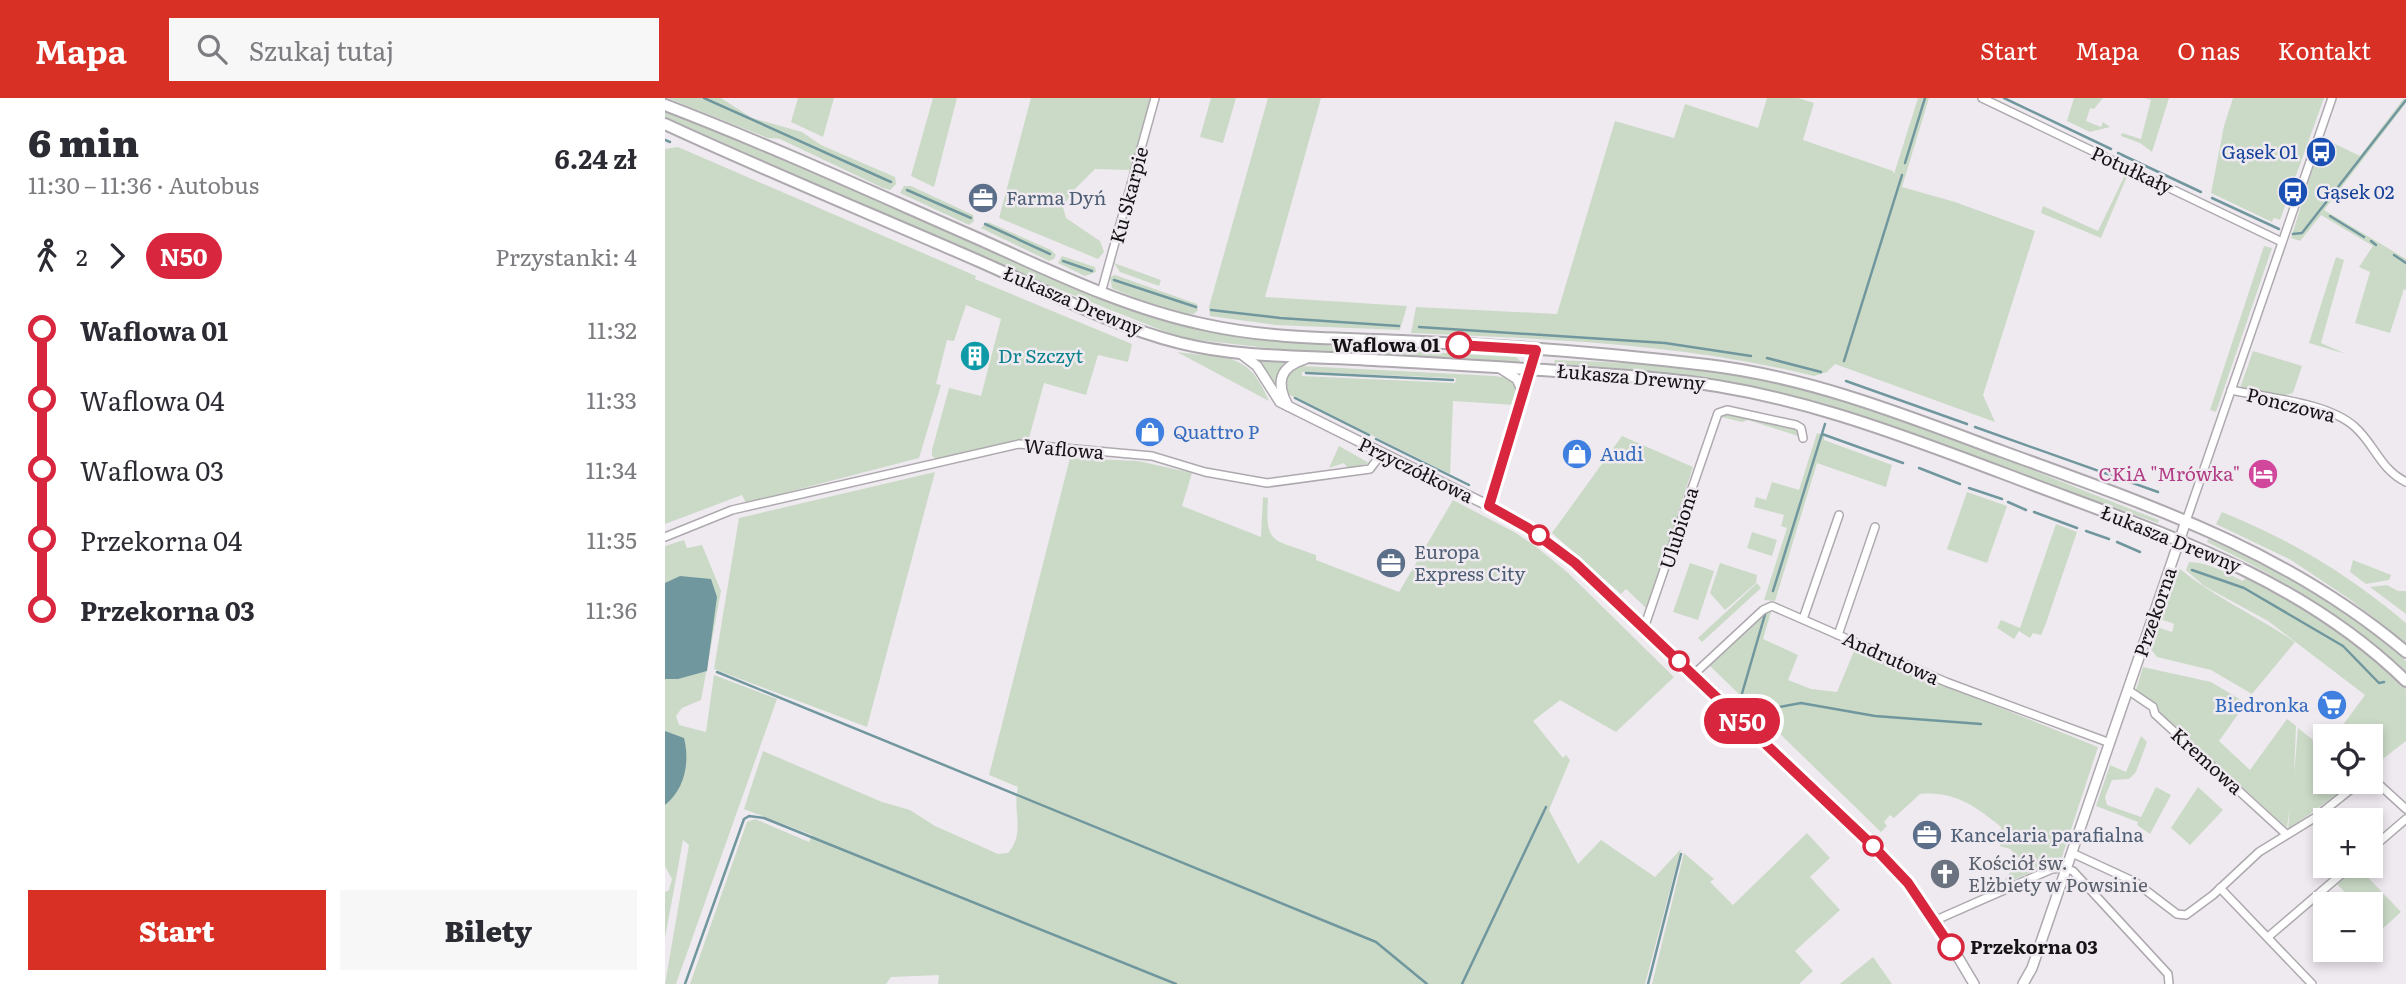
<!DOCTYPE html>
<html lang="pl">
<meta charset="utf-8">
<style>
:root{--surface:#fff;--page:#f7f7f7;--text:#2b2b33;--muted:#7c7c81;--accent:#d93025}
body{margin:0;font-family:Literata,serif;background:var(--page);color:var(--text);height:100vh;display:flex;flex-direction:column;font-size:26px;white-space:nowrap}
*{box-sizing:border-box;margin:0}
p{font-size:23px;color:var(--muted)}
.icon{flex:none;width:38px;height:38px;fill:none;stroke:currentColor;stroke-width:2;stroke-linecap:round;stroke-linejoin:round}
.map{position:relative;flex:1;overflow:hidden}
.sheet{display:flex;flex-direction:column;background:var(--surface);width:665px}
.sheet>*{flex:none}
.badge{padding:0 14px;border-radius:23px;font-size:24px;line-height:46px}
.tools{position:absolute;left:1648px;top:626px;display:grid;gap:14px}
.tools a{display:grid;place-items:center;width:70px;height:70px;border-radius:0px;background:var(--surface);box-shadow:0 4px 10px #0003;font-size:35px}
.map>.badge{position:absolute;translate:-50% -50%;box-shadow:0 0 0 4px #fff}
.legs{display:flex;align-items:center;gap:10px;height:77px;padding:0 28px;font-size:23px}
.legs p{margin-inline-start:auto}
.overview{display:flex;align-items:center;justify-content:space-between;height:119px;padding:0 28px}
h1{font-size:38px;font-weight:800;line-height:52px}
.cta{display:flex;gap:14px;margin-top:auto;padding:14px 28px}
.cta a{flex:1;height:80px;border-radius:0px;background:var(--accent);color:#fff;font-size:28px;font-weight:800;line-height:80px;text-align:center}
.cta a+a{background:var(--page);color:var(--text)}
ul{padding:0 28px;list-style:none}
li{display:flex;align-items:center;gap:24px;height:70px;font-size:26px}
li i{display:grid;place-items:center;width:10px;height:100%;margin:0 9px;background:currentColor}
li i::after{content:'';width:18px;height:18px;margin:-9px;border:5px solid;border-radius:50%;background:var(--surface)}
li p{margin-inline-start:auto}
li:first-child i{background:linear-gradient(#0000 50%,currentColor 0)}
li:last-child i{background:linear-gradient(currentColor 50%,#0000 0)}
header{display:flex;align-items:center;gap:42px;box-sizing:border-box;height:98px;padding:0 35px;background:var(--accent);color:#fff}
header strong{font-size:33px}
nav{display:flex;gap:38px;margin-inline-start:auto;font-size:24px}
.search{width:490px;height:63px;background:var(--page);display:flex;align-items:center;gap:18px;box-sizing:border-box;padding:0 24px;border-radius:0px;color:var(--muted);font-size:26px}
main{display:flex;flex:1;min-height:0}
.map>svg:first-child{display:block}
.green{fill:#cbdac7;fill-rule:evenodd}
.water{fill:#71979e}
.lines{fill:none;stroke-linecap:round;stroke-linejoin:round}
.stream{stroke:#71979e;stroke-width:2.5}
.minor-casing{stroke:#aea9af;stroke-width:10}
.tertiary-casing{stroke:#aea9af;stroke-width:12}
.secondary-casing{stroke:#aea9af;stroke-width:14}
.minor{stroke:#fff;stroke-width:7}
.tertiary{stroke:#fff;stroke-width:9}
.secondary{stroke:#fff;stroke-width:10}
.line-1-casing{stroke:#fff;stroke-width:16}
.line-1{stroke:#d7263d;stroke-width:10}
.stop-1-dot{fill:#fff;stroke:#d7263d;stroke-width:3.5}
.labels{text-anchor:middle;stroke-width:5;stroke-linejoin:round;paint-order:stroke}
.transit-label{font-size:19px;fill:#164399;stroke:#efeaf0;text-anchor:end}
.street-label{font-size:19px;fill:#151315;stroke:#efeaf0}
.service-label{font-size:19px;fill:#4e5e75;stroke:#efeaf0;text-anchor:start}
.stop-label{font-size:19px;font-weight:bold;fill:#151315;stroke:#efeaf0;text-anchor:end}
.culture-label{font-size:19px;fill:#0d838f;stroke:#efeaf0;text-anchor:start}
.shop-label{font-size:19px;fill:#366cbe;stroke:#efeaf0;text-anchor:start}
.hotel-label{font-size:19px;fill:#b23c85;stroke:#efeaf0;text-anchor:end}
.worship-label{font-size:19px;fill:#5b616d;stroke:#efeaf0;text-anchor:start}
</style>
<header>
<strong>Mapa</strong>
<div class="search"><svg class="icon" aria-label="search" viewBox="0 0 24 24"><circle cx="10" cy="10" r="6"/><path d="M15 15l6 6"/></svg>Szukaj tutaj</div>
<nav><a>Start</a><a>Mapa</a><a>O nas</a><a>Kontakt</a></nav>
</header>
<main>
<section class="sheet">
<div class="overview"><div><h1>6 min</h1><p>11:30 – 11:36 · Autobus</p></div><b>6.24 zł</b></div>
<div class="legs"><svg class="icon" aria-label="walk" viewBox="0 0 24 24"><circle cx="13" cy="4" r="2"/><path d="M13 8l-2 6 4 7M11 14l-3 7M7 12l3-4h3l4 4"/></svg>2<svg class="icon" aria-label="forward" viewBox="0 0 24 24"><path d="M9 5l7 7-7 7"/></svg><b class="badge" style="background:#d7263d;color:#fff">N50</b><p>Przystanki: 4</p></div>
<ul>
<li><i style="color:#d7263d"></i><b>Waflowa 01</b><p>11:32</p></li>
<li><i style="color:#d7263d"></i><span>Waflowa 04</span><p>11:33</p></li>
<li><i style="color:#d7263d"></i><span>Waflowa 03</span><p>11:34</p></li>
<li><i style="color:#d7263d"></i><span>Przekorna 04</span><p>11:35</p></li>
<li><i style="color:#d7263d"></i><b>Przekorna 03</b><p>11:36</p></li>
</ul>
<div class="cta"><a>Start</a><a>Bilety</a></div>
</section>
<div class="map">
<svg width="1741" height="886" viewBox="0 0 1741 886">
<rect width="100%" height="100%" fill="#efeaf0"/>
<g class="green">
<polygon points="2,0 56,0 87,20 137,34 156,47 230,79 231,86 225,92 218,90 115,41 103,40"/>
<polygon points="133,0 169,0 158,39 126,24"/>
<polygon points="268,0 292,0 269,89 246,78"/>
<polygon points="366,0 487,0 466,72 430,71 407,94 398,109 401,120 435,143 439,154 433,161 334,120"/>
<polygon points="546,0 571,0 558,45 535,39"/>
<polygon points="603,0 656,0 600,199 742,208 735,232 610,227 545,218 544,209"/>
<path d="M 1102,0 L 1133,0 L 1149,5 L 1138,42 L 1228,73 L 1229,76 L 1253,0 L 1264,0 L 1237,89 L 1290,104 L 1370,133 L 1318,297 L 1330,324 L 1170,266 L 1162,274 L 1149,278 C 1017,245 881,241 746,235 L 751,209 L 892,216 L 950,23 L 1009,40 L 1020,6 L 1093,30 Z"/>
<polygon points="1409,0 1438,0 1429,11 1425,10 1421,23 1436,29 1438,24 1445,29 1425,34 1402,23"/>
<polygon points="1480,0 1504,0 1487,54 1475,45 1456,38 1457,35 1476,41 1486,2"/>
<polygon points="1568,0 1659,0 1615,122 1609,120 1607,124 1546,95 1559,28"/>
<polygon points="1739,0 1741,5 1659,112 1741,161 1741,192 1739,191 1725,235 1690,225 1705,174 1694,169 1708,148 1656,117 1635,143 1626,140 1649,66 1652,66 1659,46 1664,43 1695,58"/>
<polygon points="0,12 103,53 452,207 503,224 581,239 692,250 851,259 856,264 852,267 629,253 516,240 338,169 0,19"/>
<polygon points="13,49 311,178 310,181 467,246 463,264 433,257 421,297 379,285 364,340 272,361 267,358 267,352 284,290 316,298 336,221 301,207 289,243 282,242 271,286 276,287 254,360 81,405 77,397 0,426 0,51"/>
<polygon points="1461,75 1463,76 1436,140 1376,115 1378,108 1433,133"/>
<polygon points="239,88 246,88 308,117 309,123 304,127 235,95"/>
<polygon points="323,124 386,152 391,157 389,161 384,163 316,130"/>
<polygon points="1599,148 1607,150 1551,314 1545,312"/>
<polygon points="397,158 430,169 431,174 420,178 393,165"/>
<polygon points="1671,159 1679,162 1656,245 1681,256 1644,245"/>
<polygon points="449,165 496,182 494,188 455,174"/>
<polygon points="450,177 532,206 533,212 529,216 521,216 476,203 447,190 445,179"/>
<polygon points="1588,253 1637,268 1628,295 1616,298 1575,290"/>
<path d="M 512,254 C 561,261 583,252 604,303 Z"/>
<polygon points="593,261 620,263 612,281 615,298"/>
<path d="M 890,262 C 956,265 1024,266 1090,280 C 1230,310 1360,371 1494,422 L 1493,425 L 1145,302 L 1037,281 L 889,269 Z"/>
<path d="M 637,268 L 830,278 L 843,280 L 854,294 L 850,307 L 788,303 L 785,376 L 623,296 L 619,283 L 624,273 ZM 637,274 L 791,280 L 791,281 L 790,285 L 637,278 Z"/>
<polygon points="1062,315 1133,332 1136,339 1083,322 1077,324 1056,319 1052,331 1053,321"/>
<polygon points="1152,335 1159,338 1159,342 1227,367 1221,389 1152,365 1110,503 1099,502 1122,430 1116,428 1119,417 1089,409 1091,399 1101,402 1107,384 1134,392"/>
<polygon points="957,338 1028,369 982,511 961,491 956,496 887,435"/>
<polygon points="674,348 704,365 683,371 679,365 664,370"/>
<path d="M 405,360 L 473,363 L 527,375 L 517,408 L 596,439 L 598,399 L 603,400 C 600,449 608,440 651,457 L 651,462 L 734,494 L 788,402 L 851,435 L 874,451 L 902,474 L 1009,579 L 951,634 L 895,602 L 868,623 L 898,660 L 901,657 L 905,662 L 884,712 L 913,766 L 936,742 L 990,779 L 1016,751 L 980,886 L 273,886 L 274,877 L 226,879 L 221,886 L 25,886 L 82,724 L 90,721 L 144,744 L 147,737 L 79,711 L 98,653 L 217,704 L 245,712 L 270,728 L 333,756 L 343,755 C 361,734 347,714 353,689 L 324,677 Z"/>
<polygon points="270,374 202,629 49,571 74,420"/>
<polygon points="1302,394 1342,408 1322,465 1282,451"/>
<path d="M 1557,414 C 1626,442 1683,476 1741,525 L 1741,545 L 1683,500 L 1626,462 L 1551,426 Z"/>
<polygon points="1391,426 1412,434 1380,528 1376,537 1368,535 1365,540 1354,533 1349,541 1332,530 1336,522 1355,530"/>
<polygon points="1087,434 1112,442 1107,458 1082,450"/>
<path d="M 1543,441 L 1629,479 L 1687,518 L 1741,563 L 1741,575 C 1682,520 1615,479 1542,444 Z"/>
<polygon points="19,442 22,450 37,447 56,493 36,602 17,610 11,618 14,627 41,634 49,577 112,601 11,886 0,886 24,747 18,742 0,840 0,794 4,792 7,781 0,768 0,448"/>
<polygon points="1688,462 1726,477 1724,482 1701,486 1685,474"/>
<path d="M 1524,464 C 1544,464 1563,476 1578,483 L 1580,480 C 1642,511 1691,542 1741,591 L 1741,643 L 1706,670 L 1706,639 L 1669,639 L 1700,597 L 1603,523 L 1539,488 L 1521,472 Z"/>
<polygon points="1025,465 1049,473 1033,522 1008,514"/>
<polygon points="1055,465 1092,477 1091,485 1060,512 1045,495"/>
<path d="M 1515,471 C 1550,500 1592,518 1630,544 L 1587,596 L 1546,572 L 1492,559 L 1485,550 L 1492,529 L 1507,534 L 1509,526 L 1495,521 Z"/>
<polygon points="1092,485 1096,490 1037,544 1033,540"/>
<polygon points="1722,487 1733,493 1741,493 1741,516 1705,489"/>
<path d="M 1100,512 L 1106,514 L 1098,541 L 1133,557 L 1123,582 L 1146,591 L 1172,594 L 1190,551 L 1433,649 L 1396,762 L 1336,787 L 1355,761 L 1345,751 L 1335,748 L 1336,729 C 1310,708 1290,693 1255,696 L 1229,720 L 1225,717 L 1219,724 L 1222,728 L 1216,734 L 1043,566 Z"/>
<polygon points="1478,569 1546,584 1581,605 1554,643 1585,672 1622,621 1631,628 1629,678 1633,630 1658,650 1661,647 1661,684 1688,684 1623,732 1625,708 1622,730 1471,592"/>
<polygon points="1476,638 1482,644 1471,674 1464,681 1447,682 1440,699 1442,707 1476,719 1491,689 1506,697 1485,736 1472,727 1473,724 1431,708 1445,667 1461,674"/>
<polygon points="1533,689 1558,712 1525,747 1506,730"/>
<polygon points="1142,735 1165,760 1145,779 1175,812 1130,853 1148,873 1134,886 987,886 1019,755 1049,781 1045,784 1068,807"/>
<polygon points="1692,768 1736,814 1716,832 1706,822 1706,807 1692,807 1671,785"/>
<polygon points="1208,859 1227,886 1175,886 1176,885"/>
</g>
<g class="water">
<polygon points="15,478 46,481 52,499 42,573 13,581 0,581 0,485"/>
<path d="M 0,633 L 19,640 C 25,664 20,691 0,707 Z"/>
</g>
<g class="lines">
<g class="stream">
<polyline points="39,0 226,84"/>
<polyline points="1339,0 1446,51"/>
<polyline points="0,42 5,44"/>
<polyline points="1453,55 1536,94"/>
<polyline points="1240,65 1260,0"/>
<polyline points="242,92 306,120"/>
<polyline points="1547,100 1614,131"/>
<polyline points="1665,118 1699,139"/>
<polyline points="320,126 385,156"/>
<polyline points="1628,136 1637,135 1741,2"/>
<polyline points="1706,143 1711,147"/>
<polyline points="1729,157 1741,165"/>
<polyline points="398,163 427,173"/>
<polyline points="449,182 531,209"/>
<polyline points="546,212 615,220 734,228"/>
<polyline points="754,229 1000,245 1086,258"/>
<polyline points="1102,260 1156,274"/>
<polyline points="1179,263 1237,77"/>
<polyline points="641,275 788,282"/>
<polyline points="1181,283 1302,326"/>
<polyline points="630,300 704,337"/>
<polyline points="1310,329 1493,394"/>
<polyline points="1157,336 1238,365"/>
<polyline points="711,341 804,387"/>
<polyline points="1254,370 1295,386"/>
<polyline points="1304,390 1337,401"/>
<polyline points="1343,404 1361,412"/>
<polyline points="1369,414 1412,430"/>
<polyline points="1421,433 1444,441"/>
<polyline points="1452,444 1475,454"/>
<polyline points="1527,472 1579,490 1678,548 1714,585 1719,584"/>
<polyline points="1108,493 1160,326"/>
<polyline points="52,574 711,844 762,886"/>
<polyline points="1076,599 1101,513"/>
<polyline points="1093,613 1136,605 1210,618 1316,626"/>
<polyline points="20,886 79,721 84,718 99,720 511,886"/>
<polyline points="797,886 881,709"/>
<polyline points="983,886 1016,756"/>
</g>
<g class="minor-casing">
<g id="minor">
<polyline points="1317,0 1617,144"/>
<polyline points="436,195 490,0"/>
<path d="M 1566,292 C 1603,300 1662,304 1690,329 C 1710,347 1715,371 1741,384"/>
<polyline points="1521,423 1667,0"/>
<polyline points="0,439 67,412 354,346 487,358 540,374 602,385 705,371 717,355"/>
<polyline points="1138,521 1174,417"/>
<polyline points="979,530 1053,315 1062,312 1131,327 1136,330 1138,340"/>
<polyline points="1173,537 1210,429"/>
<polyline points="1028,577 1098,512 1107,508 1281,584 1445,645"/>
<polyline points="1463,592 1488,609 1490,616 1621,736"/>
<polyline points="1706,679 1741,711"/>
<polyline points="1706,751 1741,721"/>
<polyline points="1407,755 1470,784 1512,816 1521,817 1548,797 1594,754 1651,719 1695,684"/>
<polyline points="1555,790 1647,886"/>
<polyline points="1271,822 1387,771 1398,770 1408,773 1503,876 1504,886"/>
<polyline points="1603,839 1686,768"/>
</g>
</g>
<g class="tertiary-casing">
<g id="tertiary">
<polyline points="575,255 592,268 615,304 846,419 892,450 1231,771 1271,822 1309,886"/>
<polyline points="835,270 852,281 858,294"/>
<path d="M 623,308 C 610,284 615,269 640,261"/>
<polyline points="824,408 871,252"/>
<polyline points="1358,886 1367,870 1521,423"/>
</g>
</g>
<g class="secondary-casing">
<g id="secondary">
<path d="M 0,7 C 107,48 211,96 316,142 C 389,175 463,211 542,227 C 606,241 671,240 736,243 C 838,247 941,255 1042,267 C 1144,279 1240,317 1336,353 C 1483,407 1619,451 1741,554"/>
<path d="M 0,26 C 104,74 211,118 316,164 C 380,192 447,228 515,245 C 571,259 633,258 691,261 C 794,267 896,272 998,281 C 1124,292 1240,338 1356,382 C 1493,434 1634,478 1741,583"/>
</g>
</g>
<use href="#minor" class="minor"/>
<use href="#tertiary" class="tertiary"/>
<use href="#secondary" class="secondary"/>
</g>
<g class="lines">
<g class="line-1-casing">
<polyline id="line-1" points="794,247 871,252 824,408 863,430 910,465 1208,748 1243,785 1286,849"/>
</g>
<use href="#line-1" class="line-1"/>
</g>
<defs>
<g id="bus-disc" transform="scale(1.575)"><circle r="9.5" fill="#1a4fb4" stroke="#efeaf0"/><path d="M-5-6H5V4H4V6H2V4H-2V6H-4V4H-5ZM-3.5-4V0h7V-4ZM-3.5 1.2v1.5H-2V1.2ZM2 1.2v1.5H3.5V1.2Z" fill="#fff"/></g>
<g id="office-disc" transform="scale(1.575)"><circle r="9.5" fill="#5c6f8a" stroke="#efeaf0"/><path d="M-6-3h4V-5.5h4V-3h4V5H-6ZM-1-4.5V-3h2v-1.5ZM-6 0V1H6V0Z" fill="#fff"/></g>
<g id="building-disc" transform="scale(1.575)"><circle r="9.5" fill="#0f9aa8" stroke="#efeaf0"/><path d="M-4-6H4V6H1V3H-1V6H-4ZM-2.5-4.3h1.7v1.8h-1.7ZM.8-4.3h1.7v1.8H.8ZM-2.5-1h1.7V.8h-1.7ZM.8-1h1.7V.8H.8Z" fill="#fff"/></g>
<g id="shop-disc" transform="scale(1.575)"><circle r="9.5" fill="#3f7fe0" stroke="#efeaf0"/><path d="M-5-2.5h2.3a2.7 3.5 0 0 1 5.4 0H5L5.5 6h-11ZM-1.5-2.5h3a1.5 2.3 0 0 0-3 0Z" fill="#fff"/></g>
<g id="hotel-disc" transform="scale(1.575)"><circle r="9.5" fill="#d1479c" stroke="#efeaf0"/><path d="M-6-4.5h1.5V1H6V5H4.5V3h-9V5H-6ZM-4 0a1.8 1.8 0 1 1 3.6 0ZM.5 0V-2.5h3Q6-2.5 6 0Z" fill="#fff"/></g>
<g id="supermarket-disc" transform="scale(1.575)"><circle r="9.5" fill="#3f7fe0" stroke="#efeaf0"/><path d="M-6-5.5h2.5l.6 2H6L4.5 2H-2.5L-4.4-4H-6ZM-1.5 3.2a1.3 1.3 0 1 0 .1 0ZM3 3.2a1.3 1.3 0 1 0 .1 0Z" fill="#fff"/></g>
<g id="church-disc" transform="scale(1.575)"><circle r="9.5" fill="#6b7280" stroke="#efeaf0"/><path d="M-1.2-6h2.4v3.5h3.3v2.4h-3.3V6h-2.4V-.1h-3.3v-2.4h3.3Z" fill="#fff"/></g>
</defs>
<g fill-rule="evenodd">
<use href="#bus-disc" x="1656" y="54"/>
<use href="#bus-disc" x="1628" y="94"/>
<use href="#office-disc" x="318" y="100"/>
<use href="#building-disc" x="310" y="258"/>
<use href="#shop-disc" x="485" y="334"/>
<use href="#shop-disc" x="912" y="356"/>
<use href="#hotel-disc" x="1598" y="376"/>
<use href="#office-disc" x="726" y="465"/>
<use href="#supermarket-disc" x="1667" y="607"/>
<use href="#office-disc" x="1262" y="737"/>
<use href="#church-disc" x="1280" y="776"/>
</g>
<g class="stop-1-dot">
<circle cx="794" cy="247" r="12"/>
<circle cx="874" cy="437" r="9"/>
<circle cx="1014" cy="563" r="9"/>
<circle cx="1208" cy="748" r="9"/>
<circle cx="1286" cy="849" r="12"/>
</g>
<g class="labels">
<g class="transit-label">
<text x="1633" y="61">Gąsek 01</text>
<text x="1651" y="101" text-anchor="start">Gąsek 02</text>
</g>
<g class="street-label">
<text transform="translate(1467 72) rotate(25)" y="7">Potułkały</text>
<text transform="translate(464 97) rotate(-75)" y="7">Ku Skarpie</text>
<text transform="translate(408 203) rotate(23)" y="7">Łukasza Drewny</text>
<text transform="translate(966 279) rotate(5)" y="7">Łukasza Drewny</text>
<text transform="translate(1626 307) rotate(14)" y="7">Ponczowa</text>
<text transform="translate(399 351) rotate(5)" y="7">Waflowa</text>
<text transform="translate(751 372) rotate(26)" y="7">Przyczółkowa</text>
<text transform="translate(1014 430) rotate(-72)" y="7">Ulubiona</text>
<text transform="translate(1506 441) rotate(22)" y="7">Łukasza Drewny</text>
<text transform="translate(1490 514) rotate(-71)" y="7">Przekorna</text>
<text transform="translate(1226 560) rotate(24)" y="7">Andrutowa</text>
<text transform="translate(1542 663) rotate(42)" y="7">Kremowa</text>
</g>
<g class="service-label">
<text x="341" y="107">Farma Dyń</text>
<text x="749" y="461">Europa<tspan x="749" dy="22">Express City</tspan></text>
<text x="1285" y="744">Kancelaria parafialna</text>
</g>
<g class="stop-label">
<text x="775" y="254">Waflowa 01</text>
<text x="1305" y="856" text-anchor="start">Przekorna 03</text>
</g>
<g class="culture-label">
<text x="333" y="265">Dr Szczyt</text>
</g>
<g class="shop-label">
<text x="508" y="341">Quattro P</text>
<text x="935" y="363">Audi</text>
<text x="1644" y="614" text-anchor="end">Biedronka</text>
</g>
<g class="hotel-label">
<text x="1575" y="383">CKiA "Mrówka"</text>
</g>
<g class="worship-label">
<text x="1303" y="772">Kościół św.<tspan x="1303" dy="22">Elżbiety w Powsinie</tspan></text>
</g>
</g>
</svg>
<div class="tools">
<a><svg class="icon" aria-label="locate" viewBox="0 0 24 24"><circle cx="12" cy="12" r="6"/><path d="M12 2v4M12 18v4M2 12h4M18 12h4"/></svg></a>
<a>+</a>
<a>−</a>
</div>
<b class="badge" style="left:1077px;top:623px;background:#d7263d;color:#fff">N50</b>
</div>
</main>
